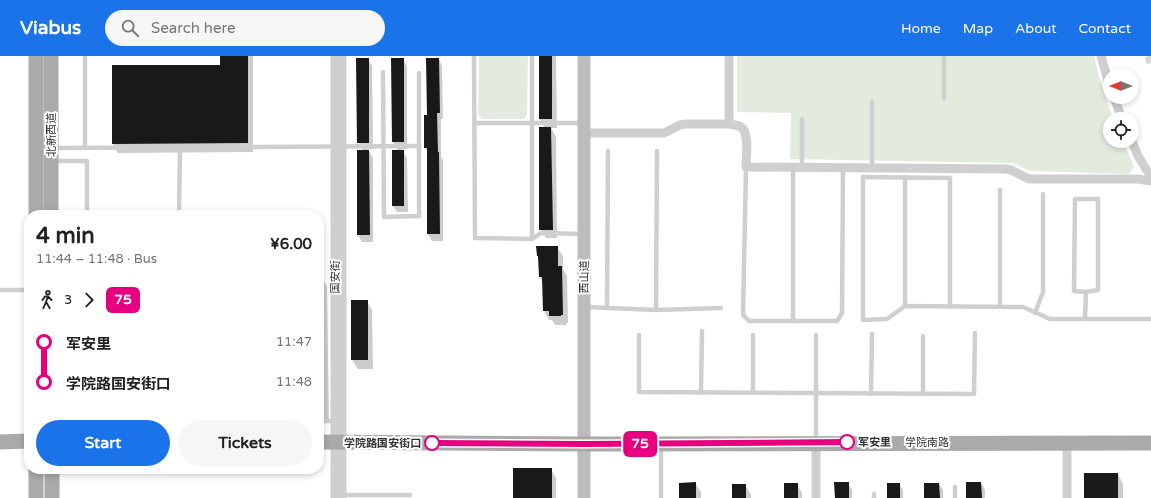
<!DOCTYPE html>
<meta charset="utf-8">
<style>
:root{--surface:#fff;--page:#f6f6f6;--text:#222;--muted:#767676;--accent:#1a73e8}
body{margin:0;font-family:"Varela Round","Noto Sans SC",sans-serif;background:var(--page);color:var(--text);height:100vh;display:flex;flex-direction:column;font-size:15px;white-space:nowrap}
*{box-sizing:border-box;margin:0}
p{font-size:13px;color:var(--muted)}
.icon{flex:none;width:22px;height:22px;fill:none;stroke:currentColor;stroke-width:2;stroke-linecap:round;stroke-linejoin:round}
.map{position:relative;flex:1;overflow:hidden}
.panel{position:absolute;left:24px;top:154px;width:300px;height:264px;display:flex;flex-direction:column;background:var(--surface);border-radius:16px;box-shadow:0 2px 6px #0003}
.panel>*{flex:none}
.badge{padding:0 8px;border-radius:6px;font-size:14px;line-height:26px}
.needle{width:26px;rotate:270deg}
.buttons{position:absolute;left:1103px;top:12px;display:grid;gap:8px}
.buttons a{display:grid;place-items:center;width:36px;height:36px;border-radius:50%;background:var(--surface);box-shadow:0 2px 6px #0003;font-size:20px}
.map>.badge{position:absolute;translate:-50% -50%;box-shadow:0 0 0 2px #fff}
.legs{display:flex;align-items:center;gap:6px;height:44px;padding:0 12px;font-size:13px}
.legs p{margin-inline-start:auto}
.head{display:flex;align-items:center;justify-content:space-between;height:68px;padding:0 12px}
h1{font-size:22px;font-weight:800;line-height:30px}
.action{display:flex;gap:8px;margin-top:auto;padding:8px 12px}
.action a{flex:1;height:46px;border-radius:24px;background:var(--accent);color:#fff;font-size:16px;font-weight:800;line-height:46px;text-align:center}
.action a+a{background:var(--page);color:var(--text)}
ul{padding:0 12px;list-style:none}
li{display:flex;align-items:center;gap:14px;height:40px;font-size:15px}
li i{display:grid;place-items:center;width:6px;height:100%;margin:0 5px;background:currentColor}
li i::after{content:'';width:10px;height:10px;margin:-5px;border:3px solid;border-radius:50%;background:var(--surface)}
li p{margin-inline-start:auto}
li:first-child i{background:linear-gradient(#0000 50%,currentColor 0)}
li:last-child i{background:linear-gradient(currentColor 50%,#0000 0)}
header{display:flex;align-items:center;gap:24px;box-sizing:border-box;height:56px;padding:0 20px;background:var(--accent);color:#fff}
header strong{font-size:19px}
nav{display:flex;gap:22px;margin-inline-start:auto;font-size:14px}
.search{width:280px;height:36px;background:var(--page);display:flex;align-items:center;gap:10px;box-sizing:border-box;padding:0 14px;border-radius:22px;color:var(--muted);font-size:15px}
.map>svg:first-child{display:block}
.green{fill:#e3ebde}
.shadow{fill:#0003}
.building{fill:#191919}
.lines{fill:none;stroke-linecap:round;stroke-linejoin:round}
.street-tunnel{stroke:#d6d6d6;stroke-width:9;stroke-dasharray:9 4.5;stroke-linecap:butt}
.lane{stroke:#cfcfcf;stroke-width:4.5}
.street{stroke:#cfcfcf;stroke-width:9}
.secondary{stroke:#bcbcbc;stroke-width:13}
.primary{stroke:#aaa;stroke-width:15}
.line-1-casing{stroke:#fff;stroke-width:9}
.line-1{stroke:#e6007e;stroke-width:6}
.stop-1-dot{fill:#fff;stroke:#e6007e;stroke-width:2}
.labels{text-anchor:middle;stroke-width:4;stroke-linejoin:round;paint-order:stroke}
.street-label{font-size:11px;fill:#323232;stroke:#fff}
.stop-label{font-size:11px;font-weight:bold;fill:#323232;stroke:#fff;text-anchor:start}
</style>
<header>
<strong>Viabus</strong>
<div class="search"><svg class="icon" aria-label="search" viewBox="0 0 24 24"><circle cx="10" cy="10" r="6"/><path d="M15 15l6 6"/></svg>Search here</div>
<nav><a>Home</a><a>Map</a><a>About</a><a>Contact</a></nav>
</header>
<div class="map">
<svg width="1151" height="442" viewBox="0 0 1151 442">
<rect width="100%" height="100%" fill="#fff"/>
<g class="green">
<polygon points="479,0 528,0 527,59 524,63 482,63 478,59"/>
<polygon points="737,0 1094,0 1099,21 1113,63 1110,63 1110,85 1123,85 1134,111 1129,118 1030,115 1013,107 790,103 791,57 737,56"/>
</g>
<g class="shadow">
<polygon points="221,0 253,0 253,96 118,97 113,88 221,10"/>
<polygon points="540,0 556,0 557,72 551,72 556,81 557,182 546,182 540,173 545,72 540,63"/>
<polygon points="368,3 372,10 373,93 368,93 373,102 373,186 362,186 358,179 358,95 363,95 358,86"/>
<polygon points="392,3 403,3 407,10 407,93 402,93 407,102 408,156 397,156 393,150 398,95 393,86"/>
<polygon points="439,3 442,10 443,63 441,63 441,101 443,104 443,185 432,185 428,178 428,96 425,92 425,60 428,60"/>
<polygon points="557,191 563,200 563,213 567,220 568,267 566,267 566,269 555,269 552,264 549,264 544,255 543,227 540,221 539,203 538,200"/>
<polygon points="319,221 321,221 327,230 329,366 319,366"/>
<polygon points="367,245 372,254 373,313 358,313 352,304"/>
<polygon points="551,413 556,422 556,442 514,442"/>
<polygon points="1118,418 1123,428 1123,442 1085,442"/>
<polygon points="695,427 701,436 701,442 680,442"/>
<polygon points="848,427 852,434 852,442 836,442"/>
<polygon points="981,427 985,434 985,442 967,442"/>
<polygon points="797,428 802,437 802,442 785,442"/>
<polygon points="899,428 903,434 903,442 888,442"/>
<polygon points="939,428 943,434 943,442 925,442"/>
<polygon points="745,429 751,438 751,442 733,442"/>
</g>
<g class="building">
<polygon points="220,0 248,0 248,87 112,88 112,9 220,9"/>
<rect x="539" y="0" width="13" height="63"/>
<polygon points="356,2 369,2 369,87 357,87"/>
<polygon points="391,2 404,2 404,86 392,86"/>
<polygon points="426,2 439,2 440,57 437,57 438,96 439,96 440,178 427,178 427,92 424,92 424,59 427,59"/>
<polygon points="539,71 551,71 553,174 539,174"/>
<polygon points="357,94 369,94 370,179 357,179"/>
<rect x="392" y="94" width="12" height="56"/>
<polygon points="536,190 558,190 558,210 562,210 563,259 561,259 561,260 549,260 549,255 543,255 542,221 539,221 538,200 537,200"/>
<rect x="351" y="244" width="17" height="60"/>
<rect x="513" y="412" width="39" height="30"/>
<rect x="1084" y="417" width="34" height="25"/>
<polygon points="696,426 696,442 679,442 679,427"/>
<polygon points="834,426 849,426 849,442 835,442"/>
<polygon points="966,426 981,426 982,442 966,442"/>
<rect x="784" y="427" width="14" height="15"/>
<rect x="887" y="427" width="13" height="15"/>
<polygon points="924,427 939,427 940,442 924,442"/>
<rect x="732" y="428" width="14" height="14"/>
</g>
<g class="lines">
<polyline class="street-tunnel" points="1149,0 1151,7"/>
<g class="lane">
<polyline points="474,0 475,182 532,183 541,177 582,178"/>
<polyline points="944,0 944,42"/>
<polyline points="383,16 384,161 419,160 419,17"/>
<polyline points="872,46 872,112"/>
<polyline points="802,63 802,112"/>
<polyline points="475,67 583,67"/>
<polyline points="53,92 419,90"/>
<polyline points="85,92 85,0"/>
<polyline points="53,105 87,105 87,159"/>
<polyline points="746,111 743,259 749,265 837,265 842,257 843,112"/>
<polyline points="179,159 180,92"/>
<polyline points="532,183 532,0"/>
<polyline points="0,234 29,234"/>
<polyline points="905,250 905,121"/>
<polyline points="1000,250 1000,134"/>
<polyline points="586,251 656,254 721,252"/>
<polyline points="950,251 950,122 863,121 863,264 887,263 905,250 1023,251 1050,263 1151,263"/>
<polyline points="607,252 608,95"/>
<polyline points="656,254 657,95"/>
<polyline points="1035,257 1043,236 1043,138"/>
<polyline points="1085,263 1086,236 1098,234 1098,143 1075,143 1074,235 1086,236"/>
<polyline points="793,265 793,112"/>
<polyline points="639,279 639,336 974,338 975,277"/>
<polyline points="816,279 816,385"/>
<polyline points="701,337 702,275"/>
<polyline points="753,337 753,279"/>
<polyline points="871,338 872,278"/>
<polyline points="923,338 923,280"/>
<polyline points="319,365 335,365"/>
<polyline points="661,389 661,442"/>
<polyline points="874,438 874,442"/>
<polyline points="342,439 410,439"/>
<polyline points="955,442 955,431"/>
</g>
<g class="street">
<polyline points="335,0 335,442"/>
<polyline points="342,0 342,442"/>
<polyline points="1101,0 1110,31"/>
<polyline points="1114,41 1122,63"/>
<path d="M 729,68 C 733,69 738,69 741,71 C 750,77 746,101 746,111 L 1006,113 L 1011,114 L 1029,123 L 1138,123 L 1151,125"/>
<polyline points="584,77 664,77 680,69 686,68 729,68 729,0"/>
<polyline points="1132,85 1138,100 1151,121"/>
<polyline points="1067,386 1067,442"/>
<polyline points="816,387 816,442"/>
</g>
<polyline class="secondary" points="584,0 584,442"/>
<g class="primary">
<polyline points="36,0 36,159"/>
<polyline points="51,0 51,159"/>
<polyline points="0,386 29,385"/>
<polyline points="319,386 584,388 1151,387"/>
<polyline points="52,413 52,442"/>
<polyline points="36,442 36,413"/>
</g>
</g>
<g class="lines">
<g class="line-1-casing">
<polyline id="line-1" points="432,387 584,388 847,386"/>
</g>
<use href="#line-1" class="line-1"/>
</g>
<g class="stop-1-dot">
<circle cx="847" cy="386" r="7"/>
<circle cx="432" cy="387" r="7"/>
</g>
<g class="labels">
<g class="street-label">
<text transform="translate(51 79) rotate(-90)" y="4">北新西道</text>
<text transform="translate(335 221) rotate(-90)" y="4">国安街</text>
<text transform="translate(584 221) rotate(-90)" y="4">西山道</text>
<text x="927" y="390">学院南路</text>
</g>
<g class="stop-label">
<text x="858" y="390">军安里</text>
<text x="421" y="391" text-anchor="end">学院路国安街口</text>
</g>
</g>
</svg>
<div class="buttons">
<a><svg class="needle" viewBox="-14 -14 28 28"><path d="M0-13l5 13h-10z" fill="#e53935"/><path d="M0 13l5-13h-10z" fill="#767676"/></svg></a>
<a><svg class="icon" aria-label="locate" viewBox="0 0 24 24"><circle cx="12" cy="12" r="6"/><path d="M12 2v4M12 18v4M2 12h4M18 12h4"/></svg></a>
</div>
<b class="badge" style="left:640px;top:388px;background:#e6007e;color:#fff">75</b>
<section class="panel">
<div class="head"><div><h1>4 min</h1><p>11:44 – 11:48 · Bus</p></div><b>¥6.00</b></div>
<div class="legs"><svg class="icon" aria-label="walk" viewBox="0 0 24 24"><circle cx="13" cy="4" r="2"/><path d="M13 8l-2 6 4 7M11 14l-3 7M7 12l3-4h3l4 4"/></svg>3<svg class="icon" aria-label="forward" viewBox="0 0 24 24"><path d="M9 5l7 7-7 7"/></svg><b class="badge" style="background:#e6007e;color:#fff">75</b></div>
<ul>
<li><i style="color:#e6007e"></i><b>军安里</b><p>11:47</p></li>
<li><i style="color:#e6007e"></i><b>学院路国安街口</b><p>11:48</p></li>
</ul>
<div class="action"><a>Start</a><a>Tickets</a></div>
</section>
</div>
